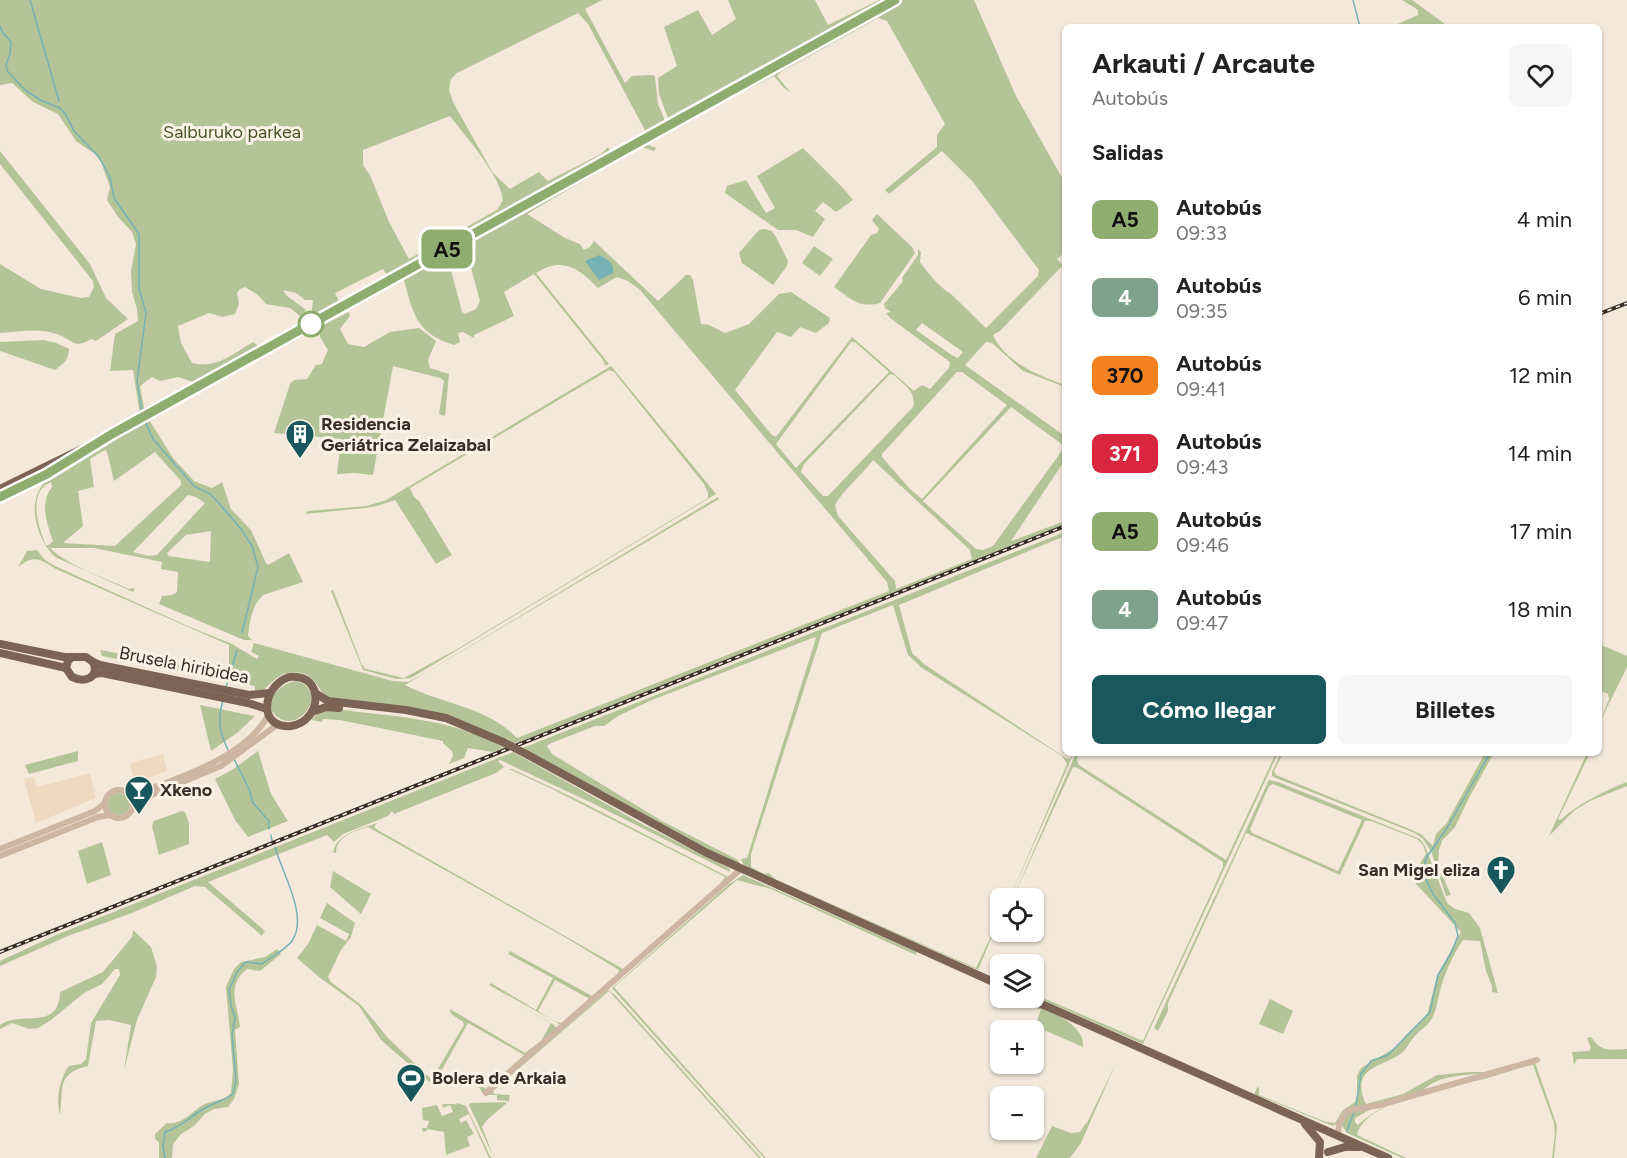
<!DOCTYPE html>
<html lang="es">
<meta charset="utf-8">
<style>
:root{--surface:#fff;--page:#f6f6f6;--text:#222;--muted:#767676;--accent:#18585d}
body{margin:0;font-family:Figtree,sans-serif;background:var(--page);color:var(--text);height:100vh;display:flex;flex-direction:column;font-size:22px;white-space:nowrap}
*{box-sizing:border-box;margin:0}
p{font-size:20px;color:var(--muted)}
.icon{flex:none;width:33px;height:33px;fill:none;stroke:currentColor;stroke-width:2;stroke-linecap:round;stroke-linejoin:round}
.map{position:relative;flex:1;overflow:hidden}
.side{position:absolute;left:1062px;top:24px;width:540px;height:732px;display:flex;flex-direction:column;background:var(--surface);border-radius:9px;box-shadow:0 2px 4px #0004}
.side>*{flex:none}
.badge{padding:0 12px;border-radius:9px;font-size:21px;line-height:39px}
.controls{position:absolute;left:990px;top:888px;display:grid;gap:12px}
.controls a{display:grid;place-items:center;width:54px;height:54px;border-radius:9px;background:var(--surface);box-shadow:0 2px 4px #0004;font-size:30px}
.map>.badge{position:absolute;translate:-50% -50%;box-shadow:0 0 0 3px #fff}
h2{padding:0 30px;font-size:22px;line-height:54px}
.round{display:grid;place-items:center;flex:none;width:63px;height:63px;border-radius:9px;background:var(--page)}
.summary{display:flex;align-items:center;justify-content:space-between;height:102px;padding:0 30px}
h1{font-size:28px;font-weight:700;line-height:45px}
.button{display:flex;gap:12px;margin-top:auto;padding:12px 30px}
.button a{flex:1;height:69px;border-radius:9px;background:var(--accent);color:#fff;font-size:24px;font-weight:700;line-height:69px;text-align:center}
.button a+a{background:var(--page);color:var(--text)}
ul{padding:0;list-style:none}
li{display:flex;align-items:center;gap:18px;height:78px;padding:0 30px}
li div{flex:1}
li b{display:block;font-size:22px}
li em{font-style:normal}
li .badge{min-width:66px;font-weight:700;text-align:center}
.map>svg:first-child{display:block}
.green{fill:#b5c498;fill-rule:evenodd}
.plaza{fill:#edd9bf}
.water{fill:#76b1b4}
.lines{fill:none;stroke-linecap:round;stroke-linejoin:round}
.stream{stroke:#76b1b4;stroke-width:1.5}
.minor{stroke:#cdb7a4;stroke-width:6}
.major{stroke:#7b6356;stroke-width:8}
.rail-casing{stroke:#382c27;stroke-width:4}
.rail{stroke:#fbf2e6;stroke-width:1.5;stroke-dasharray:4.5;stroke-linecap:butt}
.major-bridge{stroke:#7b6356;stroke-width:8}
.line-casing{stroke:#fff;stroke-width:14}
.line{stroke:#8ead6e;stroke-width:9}
.stop-dot{fill:#fff;stroke:#8ead6e;stroke-width:3}
.labels{text-anchor:middle;stroke-width:6;stroke-linejoin:round;paint-order:stroke}
.park-label{font-size:18px;fill:#465928;stroke:#fbf2e6}
.poi-label{font-size:18px;font-weight:bold;fill:#382c27;stroke:#fbf2e6;text-anchor:start}
.street-label{font-size:18px;fill:#382c27;stroke:#fbf2e6}
</style>
<div class="map">
<svg width="1627" height="1158" viewBox="0 0 1627 1158">
<rect width="100%" height="100%" fill="#f4e8da"/>
<g class="green">
<path d="M 0,0 L 602,0 L 585,9 L 625,83 L 632,76 L 653,75 L 655,77 L 658,104 L 664,118 L 664,123 L 646,132 L 588,24 L 578,13 L 457,73 L 451,79 L 449,90 L 454,104 L 493,173 L 510,189 L 539,172 L 548,181 L 601,154 L 608,147 L 611,153 L 388,277 L 383,269 L 335,293 L 340,303 L 314,319 L 311,318 L 313,300 L 305,300 L 296,293 L 283,290 L 286,295 L 306,310 L 300,316 L 290,308 L 266,304 L 258,295 L 245,287 L 240,289 L 237,293 L 239,304 L 235,314 L 223,317 L 209,313 L 178,326 L 181,343 L 192,363 C 216,369 233,354 253,342 L 261,347 L 199,384 L 178,377 L 160,381 L 152,377 L 140,386 L 145,413 L 140,415 L 133,370 L 110,371 L 115,334 L 138,321 L 137,309 L 132,292 L 131,271 L 136,244 L 132,232 L 118,217 L 107,200 L 110,187 L 101,162 L 95,154 L 76,141 L 58,114 L 33,102 L 12,83 L 0,85 ZM 450,116 C 466,137 500,175 503,200 L 497,210 L 409,259 L 389,222 L 370,175 L 363,165 L 363,150 Z"/>
<polygon points="728,0 815,0 828,25 879,0 887,0 673,118 668,118 659,94 658,78 677,66 664,27 698,10 712,35 736,19"/>
<path d="M 903,0 L 974,0 L 1016,96 L 1065,183 L 1065,252 L 1057,259 L 1063,265 L 1000,331 L 993,335 C 1006,363 1038,375 1065,385 L 1065,387 L 1023,371 L 992,343 L 986,342 L 965,365 L 1065,436 L 1065,460 L 1011,541 L 1065,521 L 1065,524 L 517,743 L 493,752 L 468,748 L 464,758 L 449,764 L 453,756 L 452,751 L 443,743 L 443,741 L 340,720 L 323,719 L 322,722 L 311,720 C 316,715 320,712 327,710 C 336,708 350,711 359,712 C 407,717 458,722 501,746 L 509,741 L 474,726 L 330,698 C 321,693 320,688 314,681 C 304,669 285,670 274,680 C 270,683 268,687 263,690 L 255,690 L 255,686 L 102,656 L 100,650 L 187,666 C 204,664 214,674 229,665 L 229,645 L 56,569 C 40,559 34,554 18,567 L 27,551 L 37,550 L 45,560 L 55,566 L 190,627 L 232,644 L 257,659 L 259,656 L 251,652 L 254,643 L 393,681 L 408,682 L 425,673 L 718,497 L 719,499 L 405,685 C 442,704 488,707 517,738 L 889,591 L 887,582 L 640,290 L 628,281 L 617,277 L 598,288 C 579,268 562,256 536,273 L 609,364 L 605,366 L 603,360 L 534,274 L 504,292 L 514,316 L 474,335 L 474,338 L 463,332 L 458,333 L 460,342 L 454,345 C 417,334 413,314 404,280 L 406,277 L 646,144 L 656,148 L 654,151 L 645,148 L 639,148 L 527,214 L 565,238 L 580,244 L 584,250 L 590,247 L 594,241 L 658,301 L 685,276 L 684,275 L 690,275 L 693,280 L 701,324 L 709,325 L 725,333 L 749,324 L 779,294 L 791,292 L 830,318 L 829,323 L 816,333 L 800,327 L 791,337 L 777,332 L 735,390 L 771,434 L 776,437 L 852,337 L 914,391 L 922,385 L 930,389 L 949,368 L 950,362 L 890,318 L 886,313 L 891,312 L 885,308 L 884,304 L 903,281 L 902,278 L 918,255 L 918,249 L 921,252 L 920,262 C 928,273 939,287 951,294 L 986,328 L 1038,276 L 1039,270 L 973,182 L 942,151 L 889,194 L 885,190 L 937,147 L 937,135 L 945,124 L 887,21 L 878,18 L 781,72 L 777,76 L 791,93 L 783,87 L 774,76 L 745,91 L 742,89 ZM 465,246 L 480,301 L 476,309 L 465,314 L 462,312 L 447,255 ZM 922,323 L 963,352 L 958,358 L 953,356 L 916,330 ZM 851,342 L 855,342 L 889,372 L 796,468 L 776,444 ZM 957,372 L 962,372 L 1007,405 L 922,499 L 910,489 L 882,457 L 882,454 ZM 890,374 L 894,375 C 904,385 917,392 913,407 L 828,496 L 823,496 L 801,472 L 804,464 ZM 1011,407 L 1063,445 L 1061,452 L 993,546 L 983,550 L 976,549 L 923,501 ZM 873,460 L 970,550 L 972,559 L 896,589 L 895,581 L 838,516 L 835,505 C 845,488 861,476 873,460 Z"/>
<polygon points="1402,0 1412,0 1449,27 1391,27 1418,15 1418,10"/>
<polygon points="803,148 843,188 853,200 836,212 823,202 815,211 825,219 813,237 796,230 778,230 725,193 727,186 746,180 766,213 775,208 757,176"/>
<path d="M 0,151 L 90,264 L 106,298 L 128,319 L 96,341 L 91,339 C 72,351 72,337 53,333 C 36,328 17,332 0,333 L 0,264 L 41,289 L 81,298 L 89,297 L 94,287 L 93,281 L 0,164 Z"/>
<path d="M 877,214 L 913,248 L 915,253 L 880,303 C 859,309 850,298 834,287 L 871,235 L 877,233 L 879,229 L 872,220 Z"/>
<polygon points="765,229 772,231 776,237 788,261 787,266 773,285 742,263 739,253 759,230"/>
<polygon points="814,246 833,259 820,276 802,263"/>
<polygon points="349,312 350,316 340,329 348,344 364,347 390,332 419,328 436,341 428,360 430,368 449,374 445,416 439,414 444,381 440,378 393,366 373,475 354,473 337,474 341,439 274,433 290,384 294,380 307,379 316,365 322,364 328,350 320,337 319,327"/>
<path d="M 44,340 L 56,343 L 69,349 C 69,360 63,364 55,370 L 0,351 L 0,342 Z"/>
<polygon points="611,366 716,494 411,678 396,679 363,670 331,591 333,590 362,665 366,669 404,678 459,648 708,498 708,493 704,484 614,372 609,370 410,488 414,497 419,501 452,555 436,564 395,500 377,506 365,508 305,514 308,511 367,506 386,500"/>
<path d="M 148,418 L 173,458 L 194,481 L 212,488 L 222,482 L 231,509 L 251,530 L 266,563 L 268,565 L 289,553 L 303,582 L 263,595 C 251,607 250,621 248,636 L 252,640 L 244,640 L 159,604 L 162,596 L 172,595 L 177,592 L 178,572 L 161,569 L 162,562 L 94,548 L 50,548 C 68,566 105,578 129,589 L 135,588 L 133,592 L 55,557 C 37,540 26,504 44,483 ZM 105,450 L 107,452 L 114,481 L 155,452 L 181,481 L 181,485 L 115,546 L 63,543 L 83,526 L 78,491 L 94,487 L 90,459 ZM 51,482 L 52,487 C 39,504 47,523 53,541 L 49,545 L 46,545 C 38,527 27,492 51,482 ZM 188,495 L 196,497 L 205,503 L 157,555 L 149,556 L 133,552 ZM 211,531 L 210,562 L 169,556 L 167,553 L 186,535 Z"/>
<polygon points="1065,532 1065,536 899,605 912,653 924,664 1066,758 1070,759 1074,753 1010,898 1067,764 1062,756 922,668 908,655 893,605 822,633 751,854 751,867 764,874 769,873 775,879 976,968 1000,917 978,970 744,866 741,859 747,858 816,638 815,637 652,700 618,716 604,726 595,726 549,744 547,746 552,754 662,821 738,860 740,864 697,844 523,748"/>
<polygon points="1599,644 1627,656 1627,667 1599,724 1609,699 1608,694 1599,690"/>
<path d="M 297,681 C 330,692 299,734 277,717 C 260,703 281,682 297,681 Z"/>
<polygon points="200,705 254,716 255,716 237,733 211,751"/>
<polygon points="78,751 78,761 29,774 25,765"/>
<polygon points="258,751 271,794 288,821 248,837 235,820 215,779 232,770"/>
<polygon points="513,752 644,825 729,868 730,872 594,804 500,760 498,761 504,767 496,773 394,814 392,811 388,816 343,834 334,842 327,835 208,882 265,931 262,936 205,887 195,886 132,913 68,936 0,966 0,961 56,935"/>
<polygon points="1076,753 1078,753 1077,760 1079,765 1226,860 1276,753 1278,753 1143,1044 1034,996 1034,994 1143,1041 1213,889 1223,867 1223,862 1078,768 1073,767 1013,898"/>
<polygon points="1281,753 1283,753 1274,771 1276,775 1412,830 1422,835 1433,846 1436,834 1446,824 1485,753 1494,753 1470,796 1455,827 1442,841 1439,850 1438,866 1451,895 1446,896 1431,851 1423,839 1415,833 1276,778 1272,776 1272,772"/>
<path d="M 1587,753 L 1590,753 L 1558,819 L 1560,820 C 1580,803 1602,792 1627,782 L 1627,786 L 1590,801 L 1575,810 L 1549,836 Z"/>
<path d="M 509,769 L 512,769 L 570,796 L 728,877 L 726,882 L 561,1025 L 489,985 L 491,983 L 536,1010 L 553,978 L 508,954 L 510,951 L 592,996 L 618,974 L 619,970 L 568,939 L 368,827 C 354,831 336,837 336,853 L 333,852 C 338,833 360,829 377,823 L 374,827 L 376,829 L 623,969 L 718,887 L 725,877 L 550,788 ZM 555,980 L 588,998 L 588,1000 L 562,1023 L 553,1021 L 538,1011 Z"/>
<path d="M 1269,780 L 1278,782 L 1420,839 L 1425,846 L 1447,903 L 1455,909 L 1469,913 L 1480,928 L 1498,993 L 1492,992 L 1492,986 L 1486,971 L 1480,941 L 1463,940 C 1452,956 1443,977 1439,995 C 1436,1007 1436,1015 1427,1025 C 1424,1028 1420,1030 1417,1034 C 1411,1039 1408,1047 1403,1052 C 1385,1067 1348,1066 1366,1104 L 1403,1094 L 1437,1075 L 1470,1072 L 1488,1072 C 1464,1077 1441,1073 1422,1091 L 1342,1113 L 1336,1124 L 1333,1126 L 1254,1094 L 1257,1088 L 1259,1087 L 1259,1095 L 1326,1122 L 1335,1123 L 1342,1111 L 1355,1102 L 1357,1096 L 1357,1076 L 1361,1068 L 1398,1046 L 1405,1036 L 1427,1015 L 1437,976 L 1461,932 L 1416,884 C 1416,871 1419,864 1426,854 L 1423,845 L 1417,839 L 1371,821 L 1365,821 L 1340,875 L 1246,833 L 1168,1003 L 1168,1011 L 1158,1031 L 1154,1028 ZM 1273,784 L 1362,820 L 1338,871 L 1252,833 L 1250,829 L 1269,786 Z"/>
<circle cx="119" cy="804" r="11"/>
<polygon points="182,811 185,812 189,823 189,844 159,855 152,826 154,821"/>
<polygon points="102,842 111,875 87,884 78,851"/>
<polygon points="333,871 371,894 361,914 330,887"/>
<polygon points="743,875 917,952 916,955 771,889 737,880 614,987 766,1158 764,1158 612,988 728,885"/>
<polygon points="327,903 355,923 351,937 341,950 328,977 331,982 361,1005 388,1038 430,1078 433,1077 464,1025 463,1022 451,1014 450,1009 525,1053 541,1041 551,1023 487,986 554,1025 557,1029 482,1093 480,1088 473,1085 471,1077 476,1083 486,1089 524,1055 468,1023 434,1084 432,1084 381,1040 359,1006 319,977 297,958 308,944 317,925 346,941 349,934 320,918"/>
<path d="M 133,930 L 151,947 L 157,967 L 156,977 L 137,1020 L 124,1070 L 131,1025 L 109,1020 L 96,1021 L 88,1066 C 56,1074 64,1087 60,1115 C 56,1098 59,1080 69,1066 L 81,1064 L 86,1059 L 91,1023 L 120,975 L 119,969 L 115,969 L 102,984 L 84,993 L 51,1020 L 38,1028 L 30,1029 L 12,1023 L 0,1029 L 0,1025 C 21,1010 59,1032 60,992 L 103,972 L 132,937 Z"/>
<path d="M 277,949 L 281,954 L 260,971 L 247,969 C 225,986 238,1006 240,1027 L 235,1030 L 239,1084 L 234,1099 L 228,1107 L 214,1109 L 205,1114 L 194,1126 L 181,1134 L 173,1144 L 172,1158 L 159,1158 L 159,1142 L 155,1139 L 155,1134 L 167,1123 C 184,1125 191,1111 205,1104 C 214,1100 224,1101 231,1093 L 233,1070 L 226,987 L 234,969 L 241,962 L 265,957 Z"/>
<polygon points="608,990 615,995 761,1158 759,1158 609,991 493,1091 494,1094 510,1095 509,1101 487,1120 482,1127 494,1158 469,1105 471,1103 508,1102 508,1101 497,1100 497,1095 487,1095"/>
<path d="M 1013,998 L 1018,998 C 1037,1006 1086,1021 1083,1047 L 1037,1027 L 1034,1035 L 1033,1030 L 1041,1010 Z"/>
<polygon points="1270,999 1293,1011 1283,1034 1259,1024"/>
<path d="M 1591,1037 C 1601,1052 1609,1050 1627,1049 L 1627,1059 L 1577,1059 L 1574,1065 L 1572,1052 L 1589,1051 L 1591,1048 L 1587,1038 Z"/>
<path d="M 1534,1062 L 1536,1065 L 1557,1126 L 1554,1158 L 1552,1158 L 1555,1134 L 1554,1123 L 1533,1065 C 1518,1067 1503,1074 1488,1078 C 1457,1086 1365,1099 1357,1135 L 1406,1158 L 1402,1158 L 1347,1133 L 1342,1126 L 1343,1118 L 1350,1112 L 1373,1108 L 1355,1118 L 1355,1122 L 1358,1125 C 1389,1095 1448,1087 1489,1076 C 1504,1072 1519,1067 1534,1062 Z"/>
<polygon points="1116,1063 1081,1143 1070,1158 1036,1158 1052,1126 1071,1133 1080,1132 1086,1123 1087,1123"/>
<polygon points="457,1103 466,1106 491,1158 489,1158 469,1114 459,1119 461,1123 466,1120 474,1134 467,1137 470,1146 446,1155 444,1132 427,1129 427,1131 423,1132 422,1128 427,1128 429,1121 423,1120 422,1108 437,1105 442,1116 453,1112 450,1105 443,1108 442,1104 455,1104 456,1105"/>
</g>
<g class="plaza">
<polygon points="163,754 167,771 135,783 130,763"/>
<polygon points="90,773 96,798 36,823 24,779 34,777 37,787"/>
</g>
<path class="water" d="M 600,255 C 607,260 615,263 613,273 L 599,280 L 585,261 Z"/>
<g class="lines">
<g class="stream">
<polyline points="30,0 59,101"/>
<polyline points="1353,0 1360,27"/>
<polyline points="0,26 3,33 11,42 10,54 6,65 8,72 25,90 42,101 60,108 66,115 74,131 99,157 110,177 114,198 139,234 139,288 146,313 137,381 142,413"/>
<polyline points="145,421 153,439 194,486 210,494 218,502 241,529 252,546 258,567 242,633"/>
<polyline points="1599,534 1599,538"/>
<polyline points="1599,555 1601,562 1599,571"/>
<polyline points="226,687 237,650"/>
<path d="M 223,700 C 217,722 219,730 228,750"/>
<polyline points="234,759 249,789 253,803 269,821 269,829"/>
<polyline points="271,835 272,841"/>
<polyline points="1356,1105 1361,1074 1371,1061 1388,1055 1430,1012 1438,975 1451,953 1458,936 1455,923 1433,894 1423,873 1426,858 1447,828 1490,753"/>
<polyline points="1347,1131 1354,1112"/>
<path d="M 165,1158 L 163,1146 L 165,1132 C 184,1126 191,1115 207,1107 C 216,1102 225,1100 233,1094 L 236,1080 L 232,1035 L 235,1018 L 231,1005 L 229,990 L 237,972 L 246,962 L 262,964 C 271,957 285,950 292,941 C 309,917 282,873 275,847"/>
</g>
<g class="minor">
<circle cx="119" cy="804" r="14"/>
<path d="M 129,795 L 142,792 C 183,776 246,757 269,714"/>
<polyline points="133,805 144,798 221,766 278,724"/>
<polyline points="0,849 95,811 105,803"/>
<polyline points="0,856 98,817 111,815"/>
<polyline points="486,1093 741,869"/>
<polyline points="1338,1135 1339,1124 1347,1111 1380,1105 1537,1060"/>
</g>
<g class="major">
<polyline points="0,489 112,434 188,394 895,0"/>
<polyline points="0,497 47,474 77,457"/>
<path d="M 0,644 L 64,657 L 86,657 L 93,662 C 100,678 85,683 72,677 L 66,668 L 68,661 L 72,657"/>
<polyline points="0,653 66,668"/>
<polyline points="93,662 100,665 249,695 269,693"/>
<polyline points="94,674 102,673 248,703 267,709"/>
<path d="M 289,677 C 326,673 322,722 291,726 C 258,729 261,687 289,677 Z"/>
<polyline points="315,693 328,701 406,710 446,718 503,742"/>
<polyline points="312,712 326,707 339,708"/>
<polyline points="528,755 707,853 1000,985"/>
<polyline points="1028,998 1388,1158"/>
<polyline points="1305,1124 1320,1142 1319,1158"/>
<polyline points="1328,1152 1345,1147 1359,1147"/>
</g>
<g class="rail-casing">
<g id="rail">
<polyline points="1599,314 1627,303"/>
<polyline points="0,952 1065,526"/>
</g>
</g>
<use href="#rail" class="rail"/>
<polyline class="major-bridge" points="503,742 528,755"/>
</g>
<g class="lines">
<g class="line-casing">
<polyline id="line" points="0,497 47,474 112,434 895,0"/>
</g>
<use href="#line" class="line"/>
</g>
<defs>
<g id="building-pin" transform="scale(1.5)"><path d="M0 17L-7.5 6A9.5 9.5 0 1 1 7.5 6Z" fill="#18585d" stroke="#fbf2e6"/><path d="M-4-6H4V6H1V3H-1V6H-4ZM-2.5-4.3h1.7v1.8h-1.7ZM.8-4.3h1.7v1.8H.8ZM-2.5-1h1.7V.8h-1.7ZM.8-1h1.7V.8H.8Z" fill="#fff"/></g>
<g id="bar-pin" transform="scale(1.5)"><path d="M0 17L-7.5 6A9.5 9.5 0 1 1 7.5 6Z" fill="#18585d" stroke="#fbf2e6"/><path d="M-6-5H6L.8 .8V4.5H3.5V6h-7V4.5H-.8V.8Z" fill="#fff"/></g>
<g id="church-pin" transform="scale(1.5)"><path d="M0 17L-7.5 6A9.5 9.5 0 1 1 7.5 6Z" fill="#18585d" stroke="#fbf2e6"/><path d="M-1.2-6h2.4v3.5h3.3v2.4h-3.3V6h-2.4V-.1h-3.3v-2.4h3.3Z" fill="#fff"/></g>
<g id="stadium-pin" transform="scale(1.5)"><path d="M0 17L-7.5 6A9.5 9.5 0 1 1 7.5 6Z" fill="#18585d" stroke="#fbf2e6"/><path d="M0-5a6.5 5 0 1 0 0 10a6.5 5 0 1 0 0-10ZM-3.5-1.8h7v3.6h-7Z" fill="#fff"/></g>
</defs>
<g fill-rule="evenodd">
<use href="#building-pin" x="300" y="434"/>
<use href="#bar-pin" x="139" y="790"/>
<use href="#church-pin" x="1501" y="870"/>
<use href="#stadium-pin" x="411" y="1078"/>
</g>
<circle class="stop-dot" cx="311" cy="324" r="12"/>
<g class="labels">
<g class="park-label">
<text x="232" y="138">Salburuko parkea</text>
</g>
<g class="poi-label">
<text x="321" y="430">Residencia<tspan x="321" dy="21">Geriátrica Zelaizabal</tspan></text>
<text x="160" y="796">Xkeno</text>
<text x="1480" y="876" text-anchor="end">San Migel eliza</text>
<text x="432" y="1084">Bolera de Arkaia</text>
</g>
<g class="street-label">
<text transform="translate(184 665) rotate(11)" y="6">Brusela hiribidea</text>
</g>
</g>
</svg>
<div class="controls">
<a><svg class="icon" aria-label="locate" viewBox="0 0 24 24"><circle cx="12" cy="12" r="6"/><path d="M12 2v4M12 18v4M2 12h4M18 12h4"/></svg></a>
<a><svg class="icon" aria-label="layers" viewBox="0 0 24 24"><path d="M12 4l9 5-9 5-9-5zM3 14l9 5 9-5"/></svg></a>
<a>+</a>
<a>−</a>
</div>
<b class="badge" style="left:447px;top:249px;background:#8ead6e;color:#111">A5</b>
<section class="side">
<div class="summary"><div><h1>Arkauti / Arcaute</h1><p>Autobús</p></div><a class="round"><svg class="icon" aria-label="heart" viewBox="0 0 24 24"><path d="M12 20l-8-8c-3-5 5-10 8-4 3-6 11-1 8 4z"/></svg></a></div>
<h2>Salidas</h2>
<ul>
<li><span class="badge" style="background:#8ead6e;color:#111">A5</span><div><b>Autobús</b><p>09:33</p></div><em>4 min</em></li>
<li><span class="badge" style="background:#7ea28a;color:#fff">4</span><div><b>Autobús</b><p>09:35</p></div><em>6 min</em></li>
<li><span class="badge" style="background:#f58220;color:#111">370</span><div><b>Autobús</b><p>09:41</p></div><em>12 min</em></li>
<li><span class="badge" style="background:#d7263d;color:#fff">371</span><div><b>Autobús</b><p>09:43</p></div><em>14 min</em></li>
<li><span class="badge" style="background:#8ead6e;color:#111">A5</span><div><b>Autobús</b><p>09:46</p></div><em>17 min</em></li>
<li><span class="badge" style="background:#7ea28a;color:#fff">4</span><div><b>Autobús</b><p>09:47</p></div><em>18 min</em></li>
</ul>
<div class="button"><a>Cómo llegar</a><a>Billetes</a></div>
</section>
</div>
